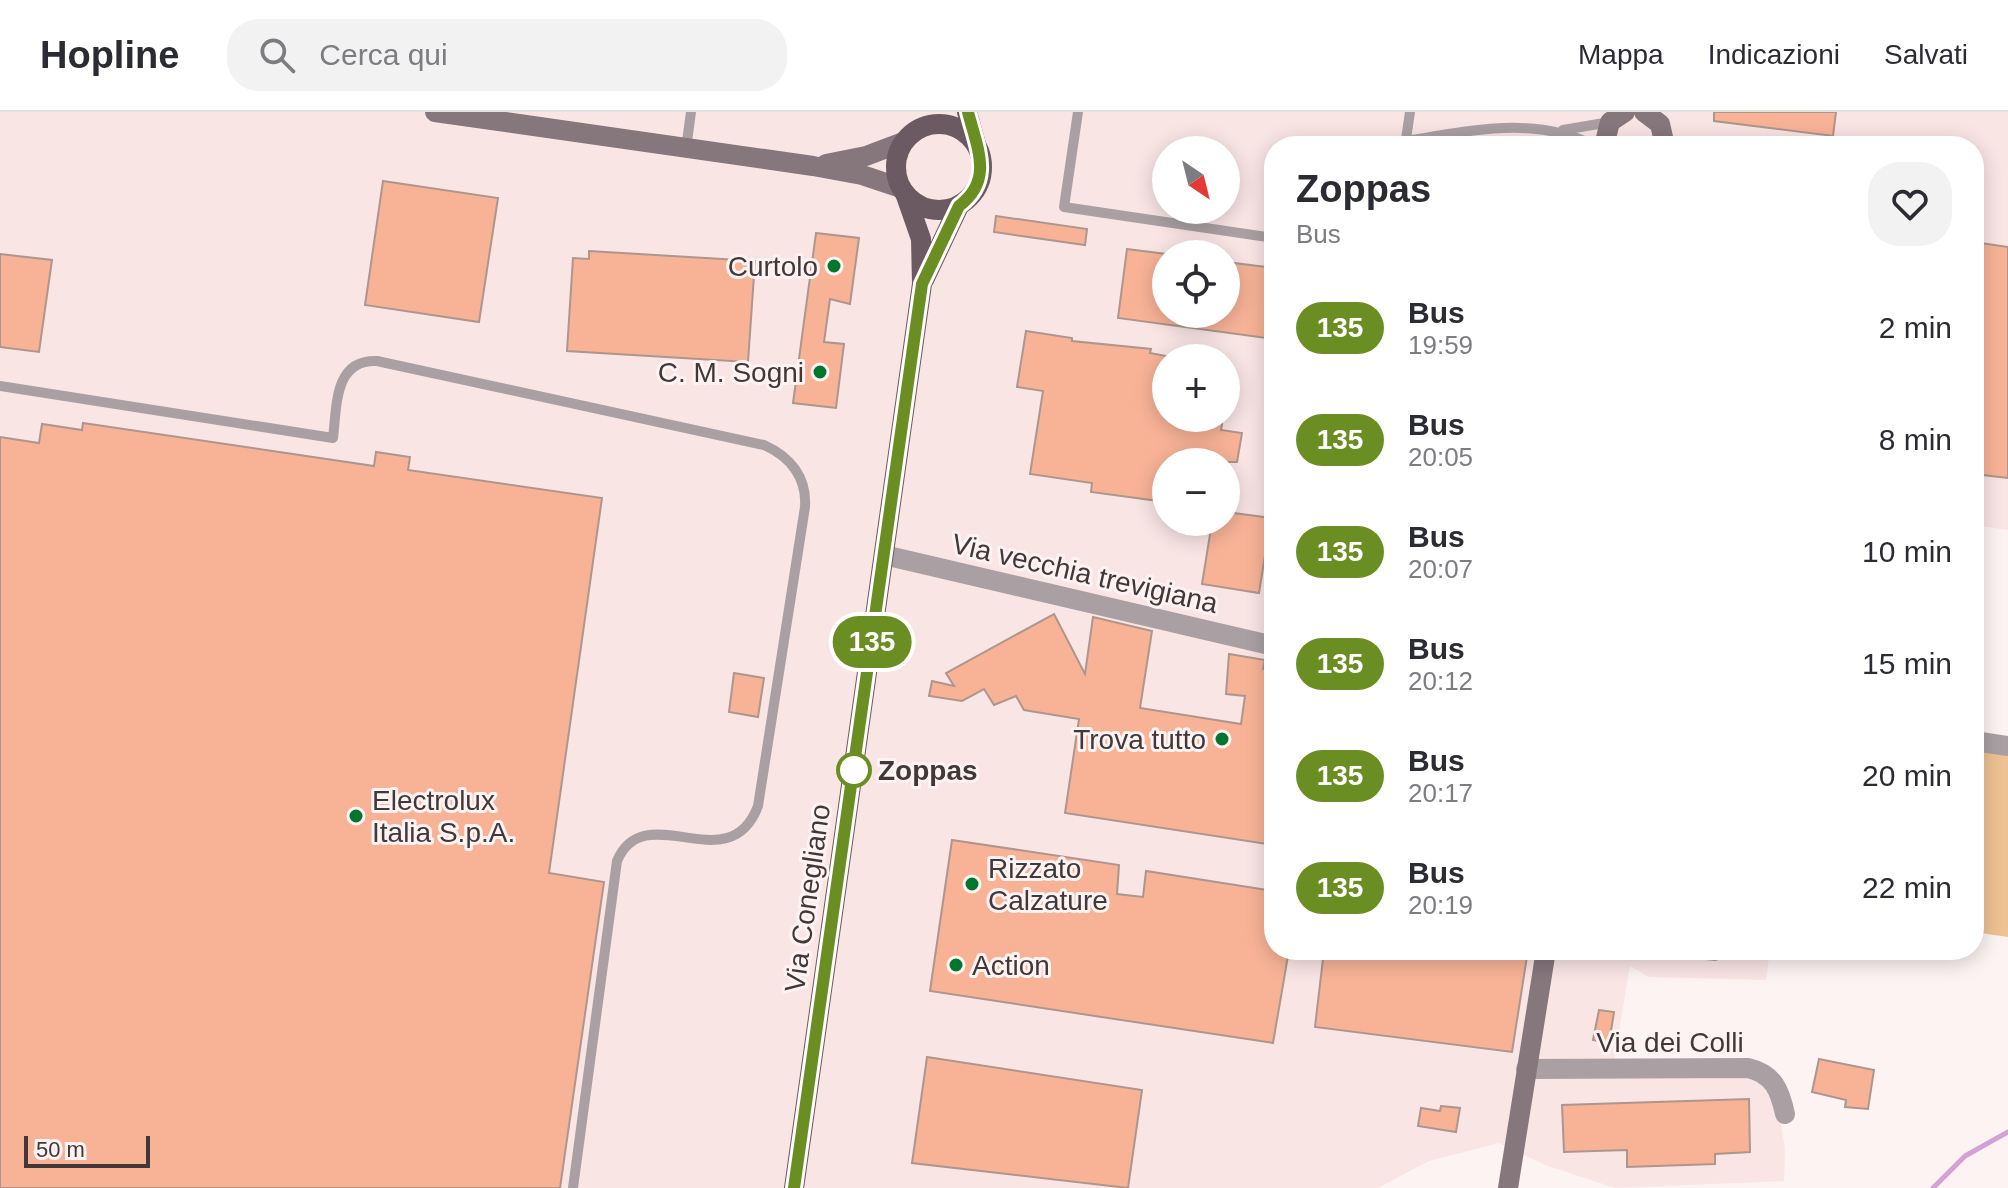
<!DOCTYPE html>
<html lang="it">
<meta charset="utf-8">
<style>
:root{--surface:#fff;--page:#f2f2f3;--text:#2b2b33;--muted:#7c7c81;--line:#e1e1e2}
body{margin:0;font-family:Helvetica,sans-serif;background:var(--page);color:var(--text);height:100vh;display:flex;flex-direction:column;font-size:30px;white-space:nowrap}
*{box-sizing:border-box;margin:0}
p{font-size:26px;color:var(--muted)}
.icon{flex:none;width:44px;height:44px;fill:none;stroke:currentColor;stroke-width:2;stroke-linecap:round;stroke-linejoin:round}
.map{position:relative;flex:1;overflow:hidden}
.side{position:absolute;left:1264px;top:24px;width:720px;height:824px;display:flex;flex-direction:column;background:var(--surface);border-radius:32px;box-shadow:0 4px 20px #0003}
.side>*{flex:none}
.badge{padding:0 16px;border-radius:26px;font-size:28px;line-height:52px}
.needle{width:52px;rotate:145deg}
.tools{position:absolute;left:1152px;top:24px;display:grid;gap:16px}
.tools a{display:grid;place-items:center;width:88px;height:88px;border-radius:50%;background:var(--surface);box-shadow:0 4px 20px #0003;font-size:40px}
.scale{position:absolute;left:24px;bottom:20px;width:126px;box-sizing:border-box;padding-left:8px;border:4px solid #433839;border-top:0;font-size:22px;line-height:28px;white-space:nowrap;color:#433839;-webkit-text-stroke:6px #fef3f3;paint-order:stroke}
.map>.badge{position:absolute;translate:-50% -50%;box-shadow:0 0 0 4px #fff}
.round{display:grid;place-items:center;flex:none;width:84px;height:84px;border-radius:32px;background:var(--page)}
.head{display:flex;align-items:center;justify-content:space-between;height:136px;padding:0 32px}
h1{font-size:38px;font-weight:600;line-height:60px}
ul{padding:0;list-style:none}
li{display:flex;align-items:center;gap:24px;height:112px;padding:0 32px}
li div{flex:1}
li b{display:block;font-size:30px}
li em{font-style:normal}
li .badge{min-width:88px;font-weight:700;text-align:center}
header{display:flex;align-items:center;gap:48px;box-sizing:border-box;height:112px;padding:0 40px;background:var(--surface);border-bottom:2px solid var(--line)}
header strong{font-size:38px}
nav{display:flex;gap:44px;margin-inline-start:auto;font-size:28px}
.search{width:560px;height:72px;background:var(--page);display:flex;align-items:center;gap:20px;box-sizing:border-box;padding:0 28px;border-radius:32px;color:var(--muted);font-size:30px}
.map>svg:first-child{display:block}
.built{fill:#fae5e5;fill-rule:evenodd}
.green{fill:#eec292}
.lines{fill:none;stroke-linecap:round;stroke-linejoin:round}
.stream{stroke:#d2a1d5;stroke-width:5}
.building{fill:#f8b397;stroke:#ad968d;stroke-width:2}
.lane{stroke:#aaa0a4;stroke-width:10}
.street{stroke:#aaa0a4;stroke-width:20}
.secondary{stroke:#86777d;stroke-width:20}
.primary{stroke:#6b5a61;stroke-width:20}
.line-casing{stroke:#fff;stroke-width:18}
.line{stroke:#6b8e23;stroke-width:12}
.poi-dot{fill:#01772d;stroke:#fef3f3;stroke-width:3}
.stop-dot{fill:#fff;stroke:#6b8e23;stroke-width:4}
.labels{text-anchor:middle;stroke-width:6;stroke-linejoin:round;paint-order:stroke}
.poi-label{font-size:28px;fill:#433839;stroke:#fef3f3;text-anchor:end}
.street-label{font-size:28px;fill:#433839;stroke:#fef3f3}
.stop-label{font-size:28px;font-weight:bold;fill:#433839;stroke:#fef3f3;text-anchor:start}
</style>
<header>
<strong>Hopline</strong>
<div class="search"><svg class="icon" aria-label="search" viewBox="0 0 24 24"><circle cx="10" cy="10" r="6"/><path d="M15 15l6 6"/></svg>Cerca qui</div>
<nav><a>Mappa</a><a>Indicazioni</a><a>Salvati</a></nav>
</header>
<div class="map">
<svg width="2008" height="1076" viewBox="0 0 2008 1076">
<rect width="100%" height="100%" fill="#fef3f3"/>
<path class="built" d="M 0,0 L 2008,0 L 2008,418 L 1974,413 L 1974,34 L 1274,34 L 1274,838 L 1770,838 L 1766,868 L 1649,865 L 1630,854 L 1614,950 L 1758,963 L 1777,991 L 1785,1036 L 1784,1069 L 1615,1076 L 1545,1053 L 1499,1031 L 1429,1049 L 1378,1076 L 0,1076 ZM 1166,38 L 1226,38 L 1226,98 L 1166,98 ZM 1166,142 L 1226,142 L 1226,202 L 1166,202 ZM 1166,246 L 1226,246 L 1226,306 L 1166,306 ZM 1166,350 L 1226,350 L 1226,410 L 1166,410 Z"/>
<polygon class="green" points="1974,636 2008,642 2008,825 1974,820"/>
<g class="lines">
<polyline class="stream" points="1933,1076 1965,1044 2008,1020"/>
</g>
<g class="building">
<polygon points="1714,0 1836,0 1833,24 1714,9"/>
<polygon points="383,69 498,86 479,210 365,193"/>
<polygon points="996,104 1087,117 1085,133 994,120"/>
<polygon points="816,121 859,126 850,192 830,187 824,230 844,232 836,296 793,291"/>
<polygon points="1974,130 2008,135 2008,366 1974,362"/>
<polygon points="1127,137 1166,142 1166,202 1226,202 1226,150 1274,156 1274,227 1118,206"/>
<polygon points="589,139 755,149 748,250 567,239 573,146 589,147"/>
<polygon points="0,142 52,148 39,240 0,235"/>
<polygon points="1026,219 1072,226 1072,229 1151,237 1150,241 1166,244 1166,306 1223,306 1221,318 1242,321 1237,350 1166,350 1166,390 1091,380 1092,371 1030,362 1043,279 1017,275"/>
<polygon points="83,311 374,354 376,340 410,345 408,358 602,386 549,761 604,770 560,1076 0,1076 0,325 39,331 42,312 82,318"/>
<polygon points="1226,400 1271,406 1259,481 1202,472 1212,410 1226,410"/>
<polygon points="1054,502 1085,562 1093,505 1152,519 1140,596 1241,612 1245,584 1226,582 1229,542 1265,548 1263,557 1274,559 1274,733 1065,701 1079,607 1024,598 1016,584 994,593 984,577 962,589 929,584 932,569 954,574 946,561"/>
<polygon points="734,561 764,566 758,605 729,600"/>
<polygon points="952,728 1119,753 1117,782 1143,785 1146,759 1274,779 1274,838 1289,838 1273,931 930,879"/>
<polygon points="1324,838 1528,838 1512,940 1315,915"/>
<polygon points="1599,898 1614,900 1609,931 1593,928"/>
<polygon points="927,945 1142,978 1128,1076 912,1051"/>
<polygon points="1819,947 1874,958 1868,997 1845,995 1846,988 1812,980"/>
<polygon points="1749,987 1750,1040 1715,1042 1715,1052 1627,1055 1627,1038 1564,1040 1562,993"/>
<polygon points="1441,994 1460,996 1456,1020 1418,1014 1421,996 1440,999"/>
</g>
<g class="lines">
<g class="lane">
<polyline points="1078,0 1064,95 1274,126"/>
<polyline points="1563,18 1610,10"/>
<path d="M 1406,29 C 1471,19 1534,3 1595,34"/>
<polyline points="1405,34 1410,0"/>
<polyline points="686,37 691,0"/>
<path d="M 0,274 L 333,326 C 337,294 334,247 377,249 L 764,333 C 791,345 807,366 805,395 L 758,694 C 729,771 645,683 617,749 L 573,1076"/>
<polyline points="1663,838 1715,844"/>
</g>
<g class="street">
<polyline points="884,443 1274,534"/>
<polyline points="1974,629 2008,634"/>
<path d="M 1526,957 L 1748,956 C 1774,962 1780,979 1785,1002"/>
</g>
<g class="secondary">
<polyline points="435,0 813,54 862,63 901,76"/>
<polyline points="1644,0 1660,12 1665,34"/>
<polyline points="1604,34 1610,10 1625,0"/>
<polyline points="826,52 866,44 903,30"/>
<polyline points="1508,1076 1546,838"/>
</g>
<g class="primary">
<polyline points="967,0 976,32"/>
<circle cx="939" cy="55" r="43"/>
<polyline points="924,168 959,94"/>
<polyline points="794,1076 922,172 921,127 906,84"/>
</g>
</g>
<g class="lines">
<g class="line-casing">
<path id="line" d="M 794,1076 L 922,172 L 959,94 C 994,68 977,36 968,0"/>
</g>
<use href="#line" class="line"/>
</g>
<g class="poi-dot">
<circle cx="834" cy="154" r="8"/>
<circle cx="820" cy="260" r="8"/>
<circle cx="1222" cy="627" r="8"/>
<circle cx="356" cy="704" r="8"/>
<circle cx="972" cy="772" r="8"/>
<circle cx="956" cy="853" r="8"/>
</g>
<circle class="stop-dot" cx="854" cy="658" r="16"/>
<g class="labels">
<g class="poi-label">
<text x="818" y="164">Curtolo</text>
<text x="804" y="270">C. M. Sogni</text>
<text x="1206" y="637">Trova tutto</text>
<text x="372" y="698" text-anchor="start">Electrolux<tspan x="372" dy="32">Italia S.p.A.</tspan></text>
<text x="988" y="766" text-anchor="start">Rizzato<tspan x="988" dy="32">Calzature</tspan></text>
<text x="972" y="863" text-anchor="start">Action</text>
</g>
<g class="street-label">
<text transform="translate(1085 461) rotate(13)" y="10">Via vecchia trevigiana</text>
<text transform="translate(807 786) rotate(-82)" y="10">Via Conegliano</text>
<text x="1670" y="940">Via dei Colli</text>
</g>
<g class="stop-label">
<text x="878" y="668">Zoppas</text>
</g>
</g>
</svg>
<div class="tools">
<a><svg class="needle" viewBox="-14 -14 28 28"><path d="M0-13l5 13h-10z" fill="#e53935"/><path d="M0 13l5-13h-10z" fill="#7c7c81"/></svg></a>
<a><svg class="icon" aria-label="locate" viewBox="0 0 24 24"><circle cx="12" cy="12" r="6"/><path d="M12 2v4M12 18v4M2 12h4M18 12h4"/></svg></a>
<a>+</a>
<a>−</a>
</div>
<div class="scale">50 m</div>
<b class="badge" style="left:872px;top:530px;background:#6b8e23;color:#fff">135</b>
<section class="side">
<div class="head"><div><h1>Zoppas</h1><p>Bus</p></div><a class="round"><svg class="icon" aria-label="heart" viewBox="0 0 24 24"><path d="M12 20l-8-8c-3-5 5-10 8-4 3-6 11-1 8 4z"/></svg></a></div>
<ul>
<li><span class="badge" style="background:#6b8e23;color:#fff">135</span><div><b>Bus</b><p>19:59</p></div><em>2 min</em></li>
<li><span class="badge" style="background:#6b8e23;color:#fff">135</span><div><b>Bus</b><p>20:05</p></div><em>8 min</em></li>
<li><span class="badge" style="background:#6b8e23;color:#fff">135</span><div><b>Bus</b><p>20:07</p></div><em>10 min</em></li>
<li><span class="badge" style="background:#6b8e23;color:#fff">135</span><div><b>Bus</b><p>20:12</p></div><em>15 min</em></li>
<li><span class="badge" style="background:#6b8e23;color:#fff">135</span><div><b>Bus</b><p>20:17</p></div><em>20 min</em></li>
<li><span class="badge" style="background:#6b8e23;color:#fff">135</span><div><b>Bus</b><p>20:19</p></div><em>22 min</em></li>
</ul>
</section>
</div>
